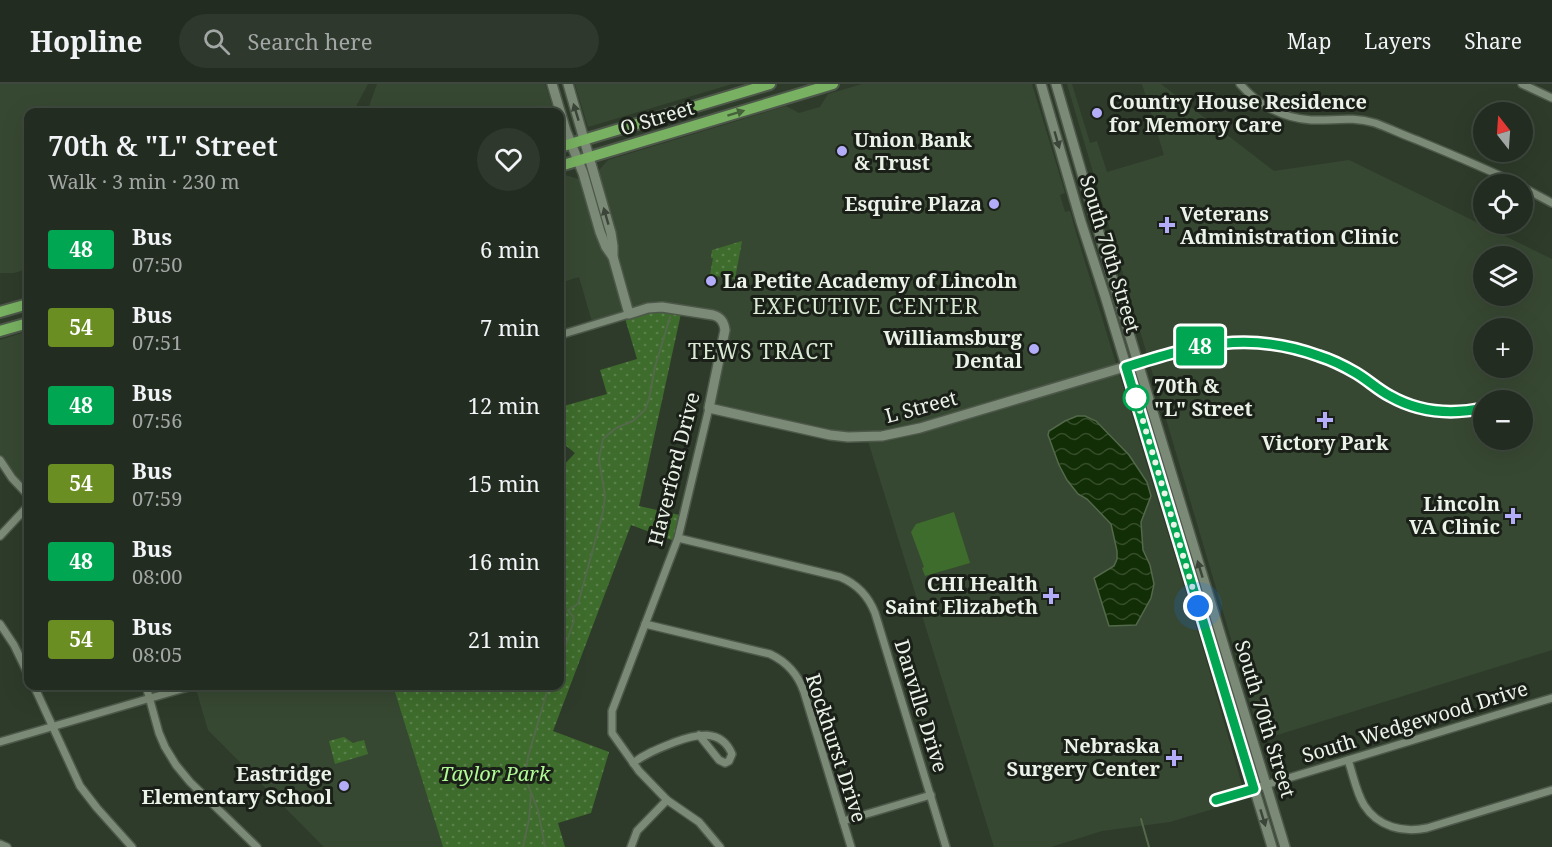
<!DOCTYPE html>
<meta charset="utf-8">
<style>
:root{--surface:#222c20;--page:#2e382d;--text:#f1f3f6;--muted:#a2a7a5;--line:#3f483e}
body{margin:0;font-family:"Noto Serif",serif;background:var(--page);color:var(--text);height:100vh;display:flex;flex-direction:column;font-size:22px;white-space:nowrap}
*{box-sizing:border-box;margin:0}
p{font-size:20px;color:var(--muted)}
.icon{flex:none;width:33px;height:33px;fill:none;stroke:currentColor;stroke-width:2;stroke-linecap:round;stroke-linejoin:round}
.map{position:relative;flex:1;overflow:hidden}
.side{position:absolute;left:24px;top:24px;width:540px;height:582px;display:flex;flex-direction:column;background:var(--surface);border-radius:12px;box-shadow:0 6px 24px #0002,0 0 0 2px var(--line)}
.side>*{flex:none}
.badge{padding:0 12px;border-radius:4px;font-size:21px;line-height:39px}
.needle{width:39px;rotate:343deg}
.fabs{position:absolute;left:1473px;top:18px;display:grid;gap:12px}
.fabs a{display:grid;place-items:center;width:60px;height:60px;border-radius:50%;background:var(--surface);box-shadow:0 6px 24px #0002,0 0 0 2px var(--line);font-size:30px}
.you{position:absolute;width:30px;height:30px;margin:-15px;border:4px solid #fff;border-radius:50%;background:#1a73e8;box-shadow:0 0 0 9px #1a73e833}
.map>.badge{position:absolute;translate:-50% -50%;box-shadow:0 0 0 3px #fff}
.round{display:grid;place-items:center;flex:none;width:63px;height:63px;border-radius:32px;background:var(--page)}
.overview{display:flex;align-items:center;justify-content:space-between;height:102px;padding:0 24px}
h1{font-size:28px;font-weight:600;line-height:45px}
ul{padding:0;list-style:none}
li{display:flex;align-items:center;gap:18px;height:78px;padding:0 24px}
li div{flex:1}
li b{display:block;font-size:22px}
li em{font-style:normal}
li .badge{min-width:66px;font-weight:700;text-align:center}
header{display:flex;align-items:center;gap:36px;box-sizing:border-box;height:84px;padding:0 30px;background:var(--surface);border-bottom:2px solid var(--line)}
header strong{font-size:28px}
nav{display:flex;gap:33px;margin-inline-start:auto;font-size:21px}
.search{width:420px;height:54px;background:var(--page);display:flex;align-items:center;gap:15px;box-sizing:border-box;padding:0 21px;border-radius:33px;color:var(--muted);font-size:22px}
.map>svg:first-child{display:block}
.built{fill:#374832;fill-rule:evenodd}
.green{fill:#3e6c2c}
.park{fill:url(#park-dots)}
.water{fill:url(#water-waves);stroke:#53694a;stroke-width:1.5}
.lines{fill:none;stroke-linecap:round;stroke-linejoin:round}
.stream{stroke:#53694a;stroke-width:2}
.street-casing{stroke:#4d584a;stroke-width:10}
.secondary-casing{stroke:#4d584a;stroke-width:12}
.primary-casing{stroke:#4d584a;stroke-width:14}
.street{stroke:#7b8a76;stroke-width:7}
.secondary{stroke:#7b8a76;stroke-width:9}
.primary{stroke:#78b161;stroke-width:10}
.oneway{fill:#3c4539}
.oneway2{fill:#446139}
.line-casing{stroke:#fff;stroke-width:14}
.line{stroke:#00a651;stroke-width:9}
.walk{stroke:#ebf3e8;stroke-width:6;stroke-dasharray:0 10.8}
.poi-dot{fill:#b3adf9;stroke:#1a2018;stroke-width:2}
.stop-dot{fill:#fff;stroke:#00a651;stroke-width:3}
.labels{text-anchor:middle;stroke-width:6;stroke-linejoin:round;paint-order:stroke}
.poi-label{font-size:20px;font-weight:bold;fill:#ebf3e8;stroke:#1a2018;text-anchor:end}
.street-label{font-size:20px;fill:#ebf3e8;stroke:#1a2018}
.stop-label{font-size:20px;font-weight:bold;fill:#ebf3e8;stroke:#1a2018;text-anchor:start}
.park-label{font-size:20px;font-style:italic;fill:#b0fb95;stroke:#1a2018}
.neighbourhood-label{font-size:21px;letter-spacing:1.5px;fill:#daead5;stroke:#1a2018}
</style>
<header>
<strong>Hopline</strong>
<div class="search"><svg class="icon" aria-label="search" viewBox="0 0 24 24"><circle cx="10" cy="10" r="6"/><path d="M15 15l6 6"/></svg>Search here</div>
<nav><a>Map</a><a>Layers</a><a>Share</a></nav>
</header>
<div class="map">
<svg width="1552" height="763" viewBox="0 0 1552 763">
<defs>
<pattern id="park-dots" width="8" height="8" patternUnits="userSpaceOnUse" patternTransform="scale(1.5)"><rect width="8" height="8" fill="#3e6c2c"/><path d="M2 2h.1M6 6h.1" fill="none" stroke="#5a814b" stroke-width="1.8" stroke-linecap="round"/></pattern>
<pattern id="water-waves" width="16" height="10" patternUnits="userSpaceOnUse" patternTransform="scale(1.5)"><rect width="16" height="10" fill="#122e06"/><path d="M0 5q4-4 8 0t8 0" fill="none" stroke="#354d2a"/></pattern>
</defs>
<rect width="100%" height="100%" fill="#2e3b2a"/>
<g class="built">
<polygon points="0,0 368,0 353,28 28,28 28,185 14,189 0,189"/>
<polygon points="377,0 545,0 554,28 367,28"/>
<polygon points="575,0 732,0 588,43"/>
<polygon points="862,0 1032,0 1065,109 1060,111 1065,128 1070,127 1077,152 1203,565 1246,715 1170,738 1102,747 1051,763 994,763 867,354 709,324 722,236 666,223 593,241 579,193 560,199 560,91 562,90 585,97 612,172 594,92 608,76 786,22 799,29 820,23 828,10"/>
<path d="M 1067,0 L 1072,0 L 1090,59 L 1097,57 L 1107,88 L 1164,71 L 1142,0 L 1161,0 L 1274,87 L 1349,76 L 1552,175 L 1552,566 L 1261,656 ZM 1484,172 L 1522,172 L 1522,212 L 1484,212 ZM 1484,244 L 1522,244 L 1522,284 L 1484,284 ZM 1484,316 L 1522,316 L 1522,356 L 1484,356 Z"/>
<polygon points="28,247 28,411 0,376 0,256"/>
<polygon points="195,602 393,602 443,763 324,763 208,646"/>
</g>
<polygon class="green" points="954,428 970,479 925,492 922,484 924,483 911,448 916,440"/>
<g class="park">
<polygon points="742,157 735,195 710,191 713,174 711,174 712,166"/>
<polygon points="648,224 682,225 639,422 684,432 677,458 631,441 553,647 609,668 591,729 558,739 565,763 443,763 393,602 560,602 560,385 575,369 560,357 560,323 607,310 600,286 637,275 624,231"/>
<polygon points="344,653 353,659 364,656 368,670 335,680 329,657"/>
</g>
<polygon class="water" points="1077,332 1085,332 1096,337 1129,371 1147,398 1151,412 1141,438 1143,466 1150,481 1154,500 1151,514 1136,541 1109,542 1094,494 1114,482 1117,475 1117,467 1111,440 1087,415 1078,410 1067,396 1059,381 1048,351 1049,347 1065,337"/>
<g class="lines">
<g class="stream">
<polyline points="560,577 574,537 573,532 570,529 568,526 578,520 603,428 605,412 599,375 603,355 616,344 633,337 645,326 649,315 655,283 670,233"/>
<polyline points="1141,735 1149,763"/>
<polyline points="523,763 529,735 531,711"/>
<polyline points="545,763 538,726 528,701 526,688 528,673 548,604 547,602"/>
</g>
<g class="street-casing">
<g id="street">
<path d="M 1240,0 C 1258,21 1283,34 1311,36 C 1334,37 1351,32 1375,39 C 1389,44 1403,51 1417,56 C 1451,70 1485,84 1518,100"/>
<polyline points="1522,0 1552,14"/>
<polyline points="1522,103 1552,119"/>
<polyline points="560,251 629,230"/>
<polyline points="709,324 678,454 612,627 612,649 639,687 667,716 699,738 720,763"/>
<polyline points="0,376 12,394 28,411"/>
<polyline points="0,452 28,422"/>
<path d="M 678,454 L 840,493 C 857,500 868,511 875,529 L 946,763"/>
<polyline points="0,540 14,561 28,590"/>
<path d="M 645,540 L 770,570 C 787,578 798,590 804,608 L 851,763"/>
<polyline points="34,602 80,702 97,724 132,763"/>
<polyline points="146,602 159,649 165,663 176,681 190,698 257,763"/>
<polyline points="0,658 192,602"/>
<path d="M 1348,676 C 1353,690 1356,708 1364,721 C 1378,743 1403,749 1427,744 L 1552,706"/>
<path d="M 633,679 C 646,669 660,664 675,658 C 696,650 721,644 732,670 L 729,677 L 725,679 L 719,676 L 699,651"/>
<polyline points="1216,716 1552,614"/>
<polyline points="843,737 931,711"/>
<polyline points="0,760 7,763"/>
<polyline points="631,763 637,747 667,716"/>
</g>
</g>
<g class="secondary-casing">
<g id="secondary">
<polyline points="552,0 566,47 583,89 600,148 606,163 613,173"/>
<path d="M 568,0 L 611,149 L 613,162 L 613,173 L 629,230 L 648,224 L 662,223 L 713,231 C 721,233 724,238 725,246 L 709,324 L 830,351 L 848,353 L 882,352 L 920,344 L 1138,279"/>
<polyline points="1041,0 1081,138 1105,212 1272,763"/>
<polyline points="1056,0 1111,190 1285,763"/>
</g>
</g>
<g class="primary-casing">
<g id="primary">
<polyline points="560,63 770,0"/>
<polyline points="560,82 833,0"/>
<polyline points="0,228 28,220"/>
<polyline points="0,247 28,239"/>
</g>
</g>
<use href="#street" class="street"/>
<use href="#secondary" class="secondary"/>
<use href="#primary" class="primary"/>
</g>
<defs><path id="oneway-solid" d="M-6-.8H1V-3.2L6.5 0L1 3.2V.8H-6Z" transform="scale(1.5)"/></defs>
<g class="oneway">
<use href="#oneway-solid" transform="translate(576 28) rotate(-107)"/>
<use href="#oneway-solid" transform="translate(1057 56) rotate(74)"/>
<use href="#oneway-solid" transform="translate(606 132) rotate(-106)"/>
<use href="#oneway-solid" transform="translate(1200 485) rotate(-107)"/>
<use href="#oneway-solid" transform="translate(1263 734) rotate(73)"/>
</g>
<use class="oneway2" href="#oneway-solid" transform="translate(736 29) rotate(-17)"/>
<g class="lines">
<g class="line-casing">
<path id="line" d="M 1216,716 L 1254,705 L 1126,283 C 1195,261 1248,246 1319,272 C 1332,276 1344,282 1356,289 C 1368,296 1378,306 1390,312 C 1420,329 1451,331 1484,324"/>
</g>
<use href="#line" class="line"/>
<polyline class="walk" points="1136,314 1135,310 1198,522"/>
</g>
<g class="poi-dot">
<circle cx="1097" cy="29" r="6"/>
<circle cx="842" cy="67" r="6"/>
<circle cx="994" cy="120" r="6"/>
<path d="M1164 132h6v6h6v6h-6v6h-6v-6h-6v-6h6z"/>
<circle cx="711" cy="197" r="6"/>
<circle cx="1034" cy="265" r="6"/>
<path d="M1322 327h6v6h6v6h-6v6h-6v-6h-6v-6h6z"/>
<path d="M1510 423h6v6h6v6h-6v6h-6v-6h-6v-6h6z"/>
<path d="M1048 503h6v6h6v6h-6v6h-6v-6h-6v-6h6z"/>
<path d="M1171 665h6v6h6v6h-6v6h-6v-6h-6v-6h6z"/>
<circle cx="344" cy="702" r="6"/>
</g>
<circle class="stop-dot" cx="1136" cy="314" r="12"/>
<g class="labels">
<g class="poi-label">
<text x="1109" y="25" text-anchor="start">Country House Residence<tspan x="1109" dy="23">for Memory Care</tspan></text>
<text x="854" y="63" text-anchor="start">Union Bank<tspan x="854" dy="23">&amp; Trust</tspan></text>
<text x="982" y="127">Esquire Plaza</text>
<text x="1180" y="137" text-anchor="start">Veterans<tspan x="1180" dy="23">Administration Clinic</tspan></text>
<text x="723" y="204" text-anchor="start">La Petite Academy of Lincoln</text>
<text x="1022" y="261">Williamsburg<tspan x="1022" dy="23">Dental</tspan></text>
<text x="1325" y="366" text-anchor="middle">Victory Park</text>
<text x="1500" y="427">Lincoln<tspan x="1500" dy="23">VA Clinic</tspan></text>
<text x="1038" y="507">CHI Health<tspan x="1038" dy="23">Saint Elizabeth</tspan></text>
<text x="1160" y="669">Nebraska<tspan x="1160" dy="23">Surgery Center</tspan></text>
<text x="332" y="697">Eastridge<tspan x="332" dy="23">Elementary School</tspan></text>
</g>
<g class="street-label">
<text transform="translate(657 34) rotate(-17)" y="7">O Street</text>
<text transform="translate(1110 170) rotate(73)" y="7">South 70th Street</text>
<text transform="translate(921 323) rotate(-15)" y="7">L Street</text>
<text transform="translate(674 385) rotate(-76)" y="7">Haverford Drive</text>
<text transform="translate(921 622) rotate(73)" y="7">Danville Drive</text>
<text transform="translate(1265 635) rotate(73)" y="7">South 70th Street</text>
<text transform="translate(1415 638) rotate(-17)" y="7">South Wedgewood Drive</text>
<text transform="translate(836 664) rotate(72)" y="7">Rockhurst Drive</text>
</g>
<g class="stop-label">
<text x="1154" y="309">70th &amp;<tspan x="1154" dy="23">"L" Street</tspan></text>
</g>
<g class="park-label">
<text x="495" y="697">Taylor Park</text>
</g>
<g class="neighbourhood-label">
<text x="866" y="230">EXECUTIVE CENTER</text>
<text x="761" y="275">TEWS TRACT</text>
</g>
</g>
</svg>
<div class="fabs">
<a><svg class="needle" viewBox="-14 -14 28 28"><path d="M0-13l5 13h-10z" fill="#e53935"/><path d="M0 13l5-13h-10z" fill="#a2a7a5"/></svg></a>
<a><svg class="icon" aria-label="locate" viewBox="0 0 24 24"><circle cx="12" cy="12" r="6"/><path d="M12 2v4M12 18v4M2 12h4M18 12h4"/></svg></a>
<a><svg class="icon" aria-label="layers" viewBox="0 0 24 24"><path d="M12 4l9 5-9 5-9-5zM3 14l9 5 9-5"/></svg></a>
<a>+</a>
<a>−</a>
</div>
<div class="you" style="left:1198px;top:522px"></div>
<b class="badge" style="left:1200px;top:262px;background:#00a651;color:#fff">48</b>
<section class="side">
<div class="overview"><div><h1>70th &amp; &quot;L&quot; Street</h1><p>Walk · 3 min · 230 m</p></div><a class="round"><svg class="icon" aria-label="heart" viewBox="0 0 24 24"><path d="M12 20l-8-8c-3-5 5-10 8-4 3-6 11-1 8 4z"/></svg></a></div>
<ul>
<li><span class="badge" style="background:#00a651;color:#fff">48</span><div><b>Bus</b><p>07:50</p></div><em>6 min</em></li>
<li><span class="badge" style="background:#6b8e23;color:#fff">54</span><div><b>Bus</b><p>07:51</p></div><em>7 min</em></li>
<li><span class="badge" style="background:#00a651;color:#fff">48</span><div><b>Bus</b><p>07:56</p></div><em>12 min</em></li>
<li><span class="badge" style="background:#6b8e23;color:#fff">54</span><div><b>Bus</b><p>07:59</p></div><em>15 min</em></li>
<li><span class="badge" style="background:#00a651;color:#fff">48</span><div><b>Bus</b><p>08:00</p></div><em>16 min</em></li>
<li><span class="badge" style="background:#6b8e23;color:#fff">54</span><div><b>Bus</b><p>08:05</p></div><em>21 min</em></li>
</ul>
</section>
</div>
